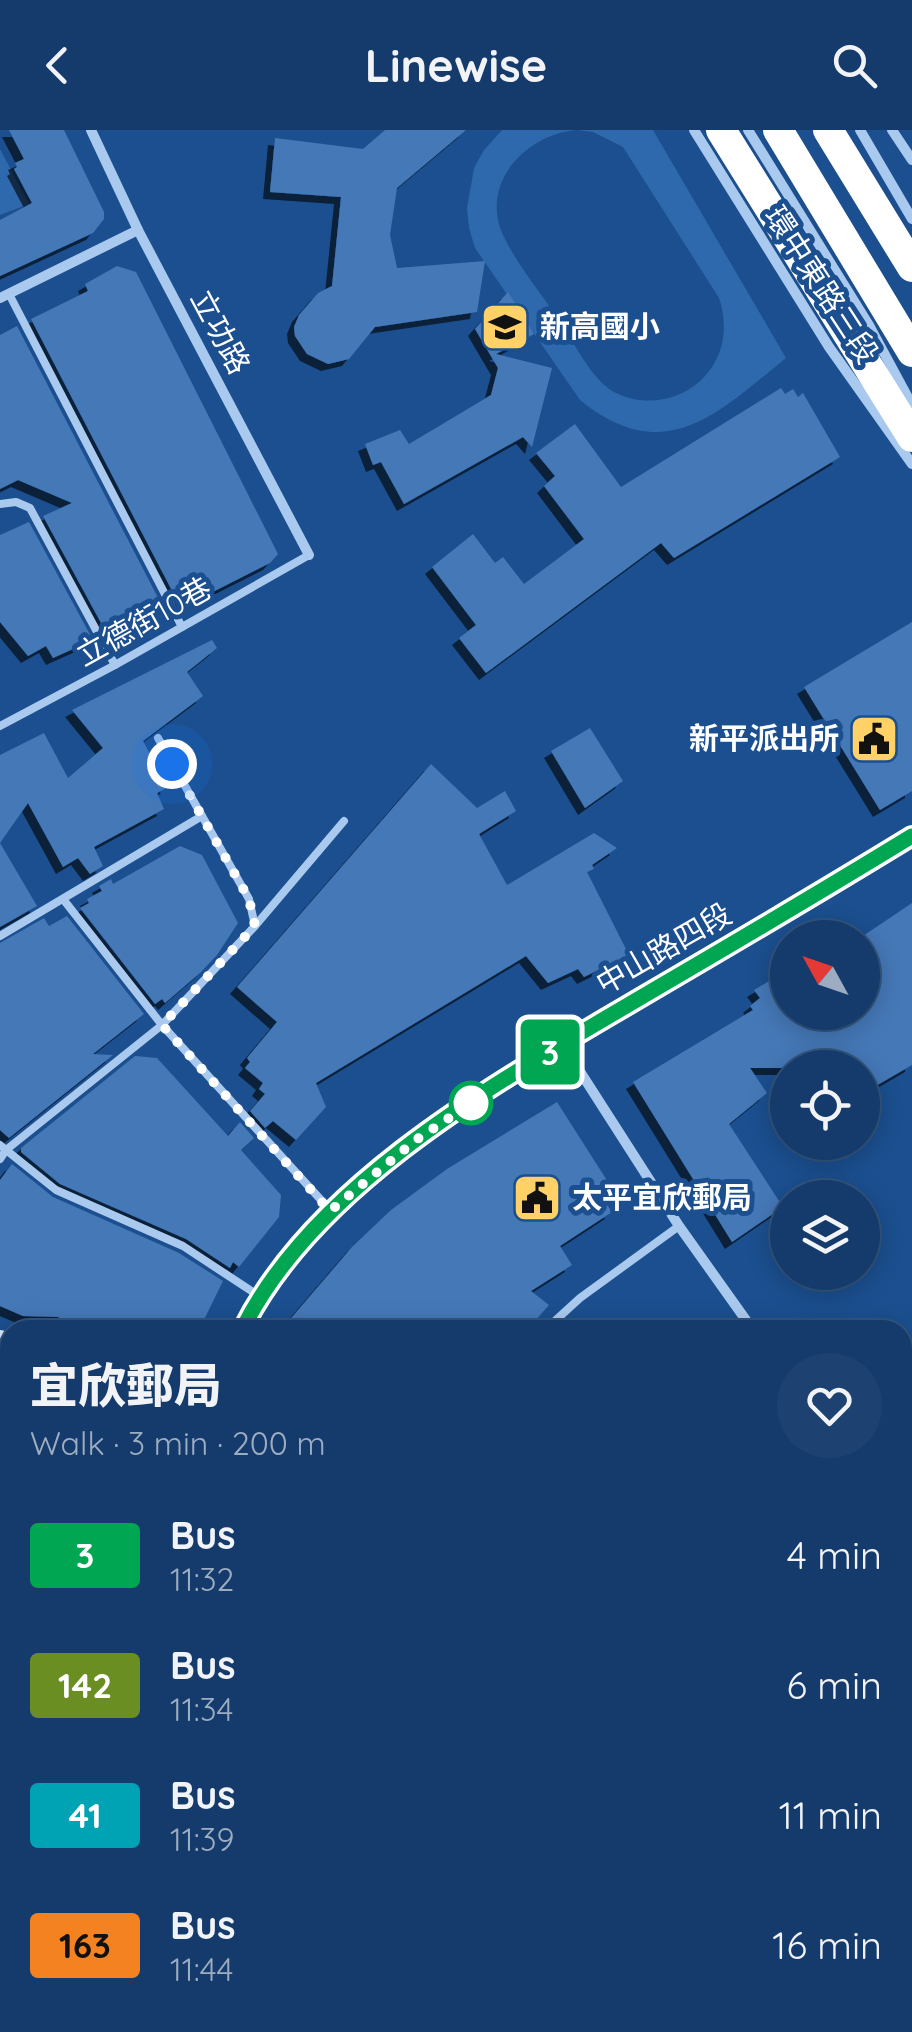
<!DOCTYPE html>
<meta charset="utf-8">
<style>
:root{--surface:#143b6b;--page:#1d4271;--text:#f1f3f6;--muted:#9dadc1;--line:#33557e}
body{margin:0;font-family:Quicksand,"Noto Sans TC",sans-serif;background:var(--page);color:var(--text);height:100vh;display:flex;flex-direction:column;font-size:38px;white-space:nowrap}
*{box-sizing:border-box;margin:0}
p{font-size:32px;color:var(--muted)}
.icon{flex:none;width:55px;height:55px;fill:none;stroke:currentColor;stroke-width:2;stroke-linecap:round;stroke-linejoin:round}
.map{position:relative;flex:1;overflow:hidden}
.drawer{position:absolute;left:0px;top:1190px;width:912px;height:712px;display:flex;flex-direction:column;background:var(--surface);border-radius:30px 30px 0 0;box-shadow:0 5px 25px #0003,0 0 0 2px var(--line)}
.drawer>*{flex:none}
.badge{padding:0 20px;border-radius:8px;font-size:35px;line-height:65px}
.needle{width:65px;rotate:310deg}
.buttons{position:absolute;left:770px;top:790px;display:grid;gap:20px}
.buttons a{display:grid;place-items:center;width:110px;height:110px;border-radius:50%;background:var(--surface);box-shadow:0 5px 25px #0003,0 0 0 2px var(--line);font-size:50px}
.you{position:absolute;width:50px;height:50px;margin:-25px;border:8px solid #fff;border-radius:50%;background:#1a73e8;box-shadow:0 0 0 15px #1a73e833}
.map>.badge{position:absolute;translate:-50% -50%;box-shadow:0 0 0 5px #fff}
.round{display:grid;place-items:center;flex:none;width:105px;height:105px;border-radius:52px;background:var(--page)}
.headline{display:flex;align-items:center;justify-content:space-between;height:170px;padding:0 30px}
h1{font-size:48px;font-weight:800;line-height:75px}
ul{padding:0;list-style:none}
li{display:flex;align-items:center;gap:30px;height:130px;padding:0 30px}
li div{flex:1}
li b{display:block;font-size:38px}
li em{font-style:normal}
li .badge{min-width:110px;font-weight:700;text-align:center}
header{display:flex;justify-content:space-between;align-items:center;height:130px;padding:0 30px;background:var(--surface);font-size:45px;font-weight:800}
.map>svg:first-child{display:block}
.green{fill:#2e69ad;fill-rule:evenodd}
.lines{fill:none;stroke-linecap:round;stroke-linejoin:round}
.stream{stroke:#9cc4f0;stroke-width:8}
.building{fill:#4478b7;filter:url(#shadow)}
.path{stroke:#a9c9ee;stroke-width:5;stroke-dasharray:5 8;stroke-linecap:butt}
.lane{stroke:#a9c9ee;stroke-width:8}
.street{stroke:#a9c9ee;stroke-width:10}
.secondary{stroke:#d6e6fa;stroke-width:20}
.highway{stroke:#fff;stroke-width:30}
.line-casing{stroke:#fff;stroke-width:22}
.line{stroke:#00a651;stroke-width:15}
.walk{stroke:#fff;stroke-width:10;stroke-dasharray:0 18}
.stop-dot{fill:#fff;stroke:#00a651;stroke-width:5}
.labels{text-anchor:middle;stroke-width:10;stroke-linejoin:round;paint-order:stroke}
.street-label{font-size:30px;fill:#fff;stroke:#1b4f8f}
.poi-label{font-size:30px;font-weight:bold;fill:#fff;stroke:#1b4f8f;text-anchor:start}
</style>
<header><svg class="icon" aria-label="back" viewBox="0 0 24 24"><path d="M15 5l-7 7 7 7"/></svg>Linewise<svg class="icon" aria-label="search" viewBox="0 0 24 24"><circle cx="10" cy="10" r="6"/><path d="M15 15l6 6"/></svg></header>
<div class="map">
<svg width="912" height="1902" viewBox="0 0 912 1902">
<defs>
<filter id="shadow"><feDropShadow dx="-7" dy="7" stdDeviation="0" flood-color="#0009"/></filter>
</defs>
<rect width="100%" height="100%" fill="#1b4f8f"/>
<g class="green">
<path d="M 502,0 L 653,0 L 786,228 C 718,283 665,339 580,270 L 475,118 L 469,98 L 467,78 L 474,38 L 484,20 ZM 577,0 L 593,2 L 623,17 L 719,168 C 728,195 725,224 705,246 C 683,271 644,278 614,262 C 590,248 575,213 559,190 C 541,163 518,136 504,107 C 478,54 526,4 577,0 Z"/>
<polygon points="0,19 29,74 0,85"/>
<polygon points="912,1230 912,1647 902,1641 902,1233"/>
</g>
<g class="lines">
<polyline class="stream" points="0,1431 10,1439"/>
</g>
<g class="building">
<polygon points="9,0 64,0 104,82 104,89 93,103 0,146 0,90 32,73 14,39 17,37 15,33 24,29"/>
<polygon points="385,0 466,0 397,58 390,105 397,138 485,131 477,182 375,197 349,229 328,234 307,224 295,206 294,197 299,185 318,163 332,156 341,67 270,62 275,8 363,19"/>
<polygon points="117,136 136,142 278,424 270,433 181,478 31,189 88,161 85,154"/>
<polygon points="508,162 534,204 496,224 552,238 532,317 523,307 404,374 381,332 373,335 365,314 400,300 409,314 491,265 498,238 475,199"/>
<polygon points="17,196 167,485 137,502 130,491 107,504 43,386 72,373 18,350 0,359 0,205"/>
<polygon points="781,258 785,264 793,259 798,267 803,263 840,327 674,428 661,413 486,543 459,508 476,495 432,437 473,404 495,433 503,427 524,454 584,409 544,356 555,346 536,323 575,294 621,357"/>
<polygon points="29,392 93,510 53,528 46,516 28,526 0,492 0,405"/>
<polygon points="912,492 912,661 880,680 804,557"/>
<polygon points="212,510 217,518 187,542 203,566 143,611 168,657 157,663 164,679 94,717 103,736 90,744 78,728 63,737 28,673 0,713 0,625 44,603 68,648 103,618 72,580"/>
<polygon points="590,598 623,651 585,678 551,621"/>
<polygon points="431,634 477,678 505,661 516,681 479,704 507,755 594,703 617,718 592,735 594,739 587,742 629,825 584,847 578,839 548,853 526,826 316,953 326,977 296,1010 273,991 265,998 250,981 265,964 259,959 263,953 245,938 250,932 247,928 277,892 237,857"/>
<polygon points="0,713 37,776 0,797"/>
<polygon points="180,716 202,725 238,793 217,825 201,842 165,873 162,869 155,874 80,778 89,773 87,769 102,761 99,756 111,749 113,754"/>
<polygon points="912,773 912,935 862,964 862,938 750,938 767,963 729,994 783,1077 732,1112 633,952 753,880 750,876 760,868 754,860 776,847 780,855 788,850 788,882 862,882 860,808"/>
<polygon points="67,786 144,884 93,924 113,925 9,1008 0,1000 0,813 44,788 49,796"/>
<polygon points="135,926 157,928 228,1006 240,992 254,1008 241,1020 281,1065 279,1087 239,1137 233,1132 230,1138 186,1109 60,1054 21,1022 21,1018"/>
<polygon points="557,972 608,1052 596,1059 612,1082 560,1116 572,1135 531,1161 549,1175 527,1200 281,1200 352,1117 391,1080 447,1039"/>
<polygon points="12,1034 53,1067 179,1123 223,1151 199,1200 53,1200 59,1187 23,1186 0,1176 0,1050"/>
</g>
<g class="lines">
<g class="path">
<polyline points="902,1359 912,1353"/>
<polyline points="902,1507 912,1518"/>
<polyline points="902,1580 912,1576"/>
<polyline points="904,1637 912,1616"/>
</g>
<g class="lane">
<polyline points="9,164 182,497"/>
<polyline points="0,374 16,372 30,378 115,535"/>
<polyline points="0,596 115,535 309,425"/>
<polyline points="63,769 162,895 331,1081"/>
<polyline points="255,796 344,691"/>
<polyline points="0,806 202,686 158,608"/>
<polyline points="0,1015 56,1060 183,1116 259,1166"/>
<polyline points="0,1029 6,1020 162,895 255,796 249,769 202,686"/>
<polyline points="545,1200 580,1168 679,1096"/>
</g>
<g class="street">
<polyline points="91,0 138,100 309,425"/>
<polyline points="694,0 829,217 912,334"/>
<polyline points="748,0 870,197 912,275"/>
<polyline points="860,0 912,89"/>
<polyline points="892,0 912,30"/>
<polyline points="0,168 138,100"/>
<polyline points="563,915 679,1096 753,1200"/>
<polyline points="902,1220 912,1217"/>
<polyline points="902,1841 912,1849"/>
<polyline points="197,1892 204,1902"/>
<polyline points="663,1902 670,1892"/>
</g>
<g class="secondary">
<path d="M 242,1200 C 318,1048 510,945 651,862 C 739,810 826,759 912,706"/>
<polyline points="0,1210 10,1215"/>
<polyline points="0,1250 10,1255"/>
<polyline points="0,1641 10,1656"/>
<polyline points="902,1680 912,1685"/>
<polyline points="0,1711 10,1689"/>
<polyline points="902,1713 912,1718"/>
</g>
<g class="highway">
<polyline points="721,0 912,307"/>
<polyline points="778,0 912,222"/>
<polyline points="828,0 912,137"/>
</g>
</g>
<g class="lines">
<g class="line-casing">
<path id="line" d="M 242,1200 C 316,1050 505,948 645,865 C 734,813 824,760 912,706"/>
</g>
<use href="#line" class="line"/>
<polyline class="walk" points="172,634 249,769 255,796 162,895 330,1081 416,1010 476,970 471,973"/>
</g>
<defs>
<g id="school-square" transform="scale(2.5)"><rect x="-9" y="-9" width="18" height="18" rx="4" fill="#ffd166" stroke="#1b4f8f"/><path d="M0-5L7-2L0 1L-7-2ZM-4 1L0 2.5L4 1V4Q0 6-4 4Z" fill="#111"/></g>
<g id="civic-square" transform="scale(2.5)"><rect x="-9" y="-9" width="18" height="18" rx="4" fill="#ffd166" stroke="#1b4f8f"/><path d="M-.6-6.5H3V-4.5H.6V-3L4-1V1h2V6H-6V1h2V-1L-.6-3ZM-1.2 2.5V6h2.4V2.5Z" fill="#111"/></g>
</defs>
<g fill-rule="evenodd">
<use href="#school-square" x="505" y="197"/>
<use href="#civic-square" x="874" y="609"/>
<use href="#civic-square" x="537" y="1068"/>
</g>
<circle class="stop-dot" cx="471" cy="973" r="20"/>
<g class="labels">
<g class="street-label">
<text transform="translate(821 155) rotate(57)" y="10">環中東路三段</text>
<text transform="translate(220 202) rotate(62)" y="10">立功路</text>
<text transform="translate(144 492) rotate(-29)" y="10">立德街10巷</text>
<text transform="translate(664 819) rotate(-30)" y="10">中山路四段</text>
</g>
<g class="poi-label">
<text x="540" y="207">新高國小</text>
<text x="839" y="619" text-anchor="end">新平派出所</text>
<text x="572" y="1078">太平宜欣郵局</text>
</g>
</g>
</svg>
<div class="buttons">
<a><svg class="needle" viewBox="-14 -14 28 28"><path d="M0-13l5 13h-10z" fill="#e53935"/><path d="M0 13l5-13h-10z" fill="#9dadc1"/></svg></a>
<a><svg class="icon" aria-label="locate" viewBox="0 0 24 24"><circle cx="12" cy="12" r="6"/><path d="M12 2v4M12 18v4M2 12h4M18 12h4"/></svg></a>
<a><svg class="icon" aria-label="layers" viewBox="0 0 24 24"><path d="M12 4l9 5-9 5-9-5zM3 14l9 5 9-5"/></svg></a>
</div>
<div class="you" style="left:172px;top:634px"></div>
<b class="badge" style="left:550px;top:922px;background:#00a651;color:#fff">3</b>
<section class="drawer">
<div class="headline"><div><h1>宜欣郵局</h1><p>Walk · 3 min · 200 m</p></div><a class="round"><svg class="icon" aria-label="heart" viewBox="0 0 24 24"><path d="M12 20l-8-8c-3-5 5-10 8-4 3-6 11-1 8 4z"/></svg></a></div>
<ul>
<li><span class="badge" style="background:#00a651;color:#fff">3</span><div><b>Bus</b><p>11:32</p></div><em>4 min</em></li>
<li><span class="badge" style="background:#6b8e23;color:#fff">142</span><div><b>Bus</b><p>11:34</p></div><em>6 min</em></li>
<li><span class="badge" style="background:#00a3b4;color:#fff">41</span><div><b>Bus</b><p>11:39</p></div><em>11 min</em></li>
<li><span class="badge" style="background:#f58220;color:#111">163</span><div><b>Bus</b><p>11:44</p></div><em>16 min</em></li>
</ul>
</section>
</div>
